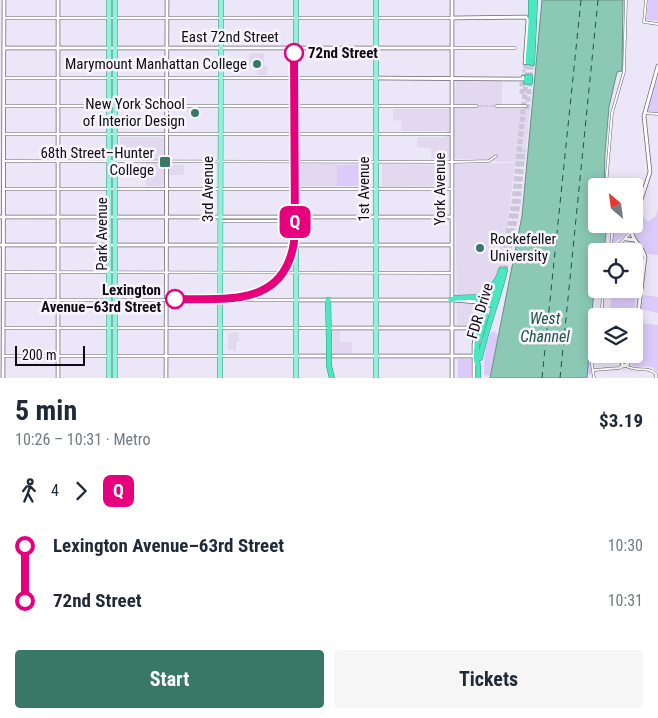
<!DOCTYPE html>
<meta charset="utf-8">
<style>
:root{--surface:#fff;--page:#f6f6f7;--text:#1f2937;--muted:#747a83;--accent:#397866}
body{margin:0;font-family:"Roboto Condensed",sans-serif;background:var(--page);color:var(--text);height:100vh;display:flex;flex-direction:column;font-size:19px;white-space:nowrap}
*{box-sizing:border-box;margin:0}
p{font-size:16px;color:var(--muted)}
.icon{flex:none;width:28px;height:28px;fill:none;stroke:currentColor;stroke-width:2;stroke-linecap:round;stroke-linejoin:round}
.map{position:relative;height:378px;overflow:hidden}
.sheet{display:flex;flex-direction:column;background:var(--surface);flex:1}
.sheet>*{flex:none}
.badge{padding:0 10px;border-radius:8px;font-size:18px;line-height:32px}
.needle{width:32px;rotate:331deg}
.fabs{position:absolute;left:588px;top:178px;display:grid;gap:10px}
.fabs a{display:grid;place-items:center;width:55px;height:55px;border-radius:5px;background:var(--surface);box-shadow:0 2px 12px #0003;font-size:25px}
.scale{position:absolute;left:15px;bottom:12px;width:70px;box-sizing:border-box;padding-left:5px;border:2px solid #0e0c12;border-top:0;font-size:14px;line-height:18px;white-space:nowrap;color:#0e0c12;-webkit-text-stroke:4px #f8f5fd;paint-order:stroke}
.map>.badge{position:absolute;translate:-50% -50%;box-shadow:0 0 0 2px #fff}
.legs{display:flex;align-items:center;gap:8px;height:55px;padding:0 15px;font-size:16px}
.legs p{margin-inline-start:auto}
.summary{display:flex;align-items:center;justify-content:space-between;height:85px;padding:0 15px}
h1{font-size:28px;font-weight:700;line-height:38px}
.action{display:flex;gap:10px;margin-top:auto;padding:10px 15px}
.action a{flex:1;height:58px;border-radius:5px;background:var(--accent);color:#fff;font-size:20px;font-weight:700;line-height:58px;text-align:center}
.action a+a{background:var(--page);color:var(--text)}
ul{padding:0 15px;list-style:none}
li{display:flex;align-items:center;gap:18px;height:55px;font-size:19px}
li i{display:grid;place-items:center;width:8px;height:100%;margin:0 6px;background:currentColor}
li i::after{content:'';width:12px;height:12px;margin:-6px;border:4px solid;border-radius:50%;background:var(--surface)}
li p{margin-inline-start:auto}
li:first-child i{background:linear-gradient(#0000 50%,currentColor 0)}
li:last-child i{background:linear-gradient(currentColor 50%,#0000 0)}
.map>svg:first-child{display:block}
.built{fill:#e2d9f1}
.grass{fill:url(#grass-dots)}
.park{fill:#dccbfa}
.water{fill:#8bc9b5;stroke:#669084}
.lines{fill:none;stroke-linecap:round;stroke-linejoin:round}
.ferry{stroke:#205345;stroke-width:1;stroke-dasharray:6 5;stroke-linecap:butt}
.street-tunnel{stroke:#cbc5d6;stroke-width:2;stroke-dasharray:2 1;stroke-linecap:butt}
.secondary-tunnel{stroke:#cbc5d6;stroke-width:3;stroke-dasharray:3 1.5;stroke-linecap:butt}
.highway-tunnel{stroke:#cbc5d6;stroke-width:5;stroke-dasharray:5 2.5;stroke-linecap:butt}
.street-casing{stroke:#696474;stroke-width:3}
.secondary-casing{stroke:#696474;stroke-width:4.5}
.primary-casing{stroke:#369a83;stroke-width:5.5}
.highway-casing{stroke:#369a83;stroke-width:6}
.street{stroke:#fff;stroke-width:2}
.secondary{stroke:#fff;stroke-width:3}
.primary{stroke:#94f1d9;stroke-width:4.5}
.highway{stroke:#4ce7c0;stroke-width:5}
.highway-bridge-casing{stroke:#369a83;stroke-width:6;stroke-linecap:butt}
.highway-bridge{stroke:#4ce7c0;stroke-width:5}
.line-1-casing{stroke:#fff;stroke-width:11}
.line-1{stroke:#e6007e;stroke-width:8}
.stop-1-dot{fill:#fff;stroke:#e6007e;stroke-width:2.5}
.poi-dot{fill:#397866;stroke:#f8f5fd;stroke-width:2}
.labels{text-anchor:middle;stroke-width:5;stroke-linejoin:round;paint-order:stroke}
.street-label{font-size:15px;fill:#0e0c12;stroke:#f8f5fd}
.stop-label{font-size:15px;font-weight:bold;fill:#0e0c12;stroke:#f8f5fd;text-anchor:start}
.poi-label{font-size:15px;fill:#0e0c12;stroke:#f8f5fd;text-anchor:end}
.water-label{font-size:16px;font-style:italic;fill:#205345;stroke:#f8f5fd}
</style>
<div class="map">
<svg width="658" height="378" viewBox="0 0 658 378">
<defs>
<pattern id="grass-dots" width="8" height="8" patternUnits="userSpaceOnUse" patternTransform="scale(1.25)"><rect width="8" height="8" fill="#dccbfa"/><path d="M2 2h.1M6 6h.1" fill="none" stroke="#bcadd5" stroke-width="1.8" stroke-linecap="round"/></pattern>
</defs>
<rect width="100%" height="100%" fill="#ece6f9"/>
<g class="built">
<polygon points="249,53 264,53 264,66 267,66 267,75 257,75 257,67 255,66 254,64 249,64"/>
<polygon points="502,80 502,108 530,108 525,161 498,162 491,160 431,158 431,148 417,147 417,137 445,137 446,131 401,131 401,121 393,120 393,109 455,109 456,81"/>
<polygon points="120,137 164,137 164,165 184,165 184,175 164,175 163,186 146,186 146,159 120,159"/>
<polygon points="515,163 507,228 496,279 485,297 474,324 457,325 455,164"/>
<rect x="301" y="164" width="36" height="22"/>
<polygon points="382,164 447,165 447,186 382,187"/>
<polygon points="333,331 340,331 340,342 352,342 352,353 333,353"/>
<polygon points="234,332 239,333 239,342 236,342 236,353 234,353 234,350 228,350 228,334"/>
</g>
<polygon class="grass" points="592,311 594,315 592,325 593,328 591,375 587,374"/>
<g class="park">
<polygon points="648,0 658,0 658,21 646,20"/>
<polygon points="658,77 658,113 647,112"/>
<polygon points="371,164 371,186 337,186 337,165"/>
<polygon points="658,208 658,255 648,254 638,241 635,234 640,212 648,222 656,216"/>
<polygon points="614,224 630,224 625,235 613,244"/>
<polygon points="611,295 636,295 634,312 610,311 611,298 609,297"/>
<polygon points="644,295 658,297 658,313 641,309"/>
<path d="M 640,323 L 658,325 L 658,372 L 652,367 L 633,366 C 630,363 629,358 631,354 L 634,354 L 634,344 Z"/>
<path d="M 494,331 L 498,335 L 490,376 L 484,375 C 484,364 484,336 494,331 Z"/>
<rect x="458" y="359" width="13" height="19"/>
</g>
<polygon class="water" points="542,0 623,0 622,71 617,72 609,107 605,153 604,186 596,186 596,224 607,224 604,251 596,251 596,270 594,282 596,283 596,285 593,301 587,378 490,378 522,216"/>
<g class="lines">
<g class="ferry">
<polyline points="542,378 581,0"/>
<polyline points="560,378 598,0"/>
</g>
<polyline class="street-tunnel" points="477,106 496,106"/>
<g class="secondary-tunnel">
<polyline points="523,77 525,63"/>
<polyline points="480,315 484,305"/>
</g>
<g class="highway-tunnel">
<polyline points="527,77 528,62"/>
<polyline points="530,77 532,63"/>
<polyline points="522,94 522,82"/>
<polyline points="527,109 530,82"/>
<polyline points="501,270 514,202 526,82"/>
<polyline points="505,270 518,205 523,150"/>
</g>
<g class="street-casing">
<g id="street">
<polyline points="646,0 644,22 658,24"/>
<polyline points="4,18 452,18"/>
<polyline points="452,48 515,48"/>
<polyline points="4,78 374,78"/>
<polyline points="5,106 477,106"/>
<polyline points="496,106 526,106"/>
<polyline points="645,113 658,114"/>
<polyline points="4,134 452,134"/>
<polyline points="4,161 452,162 489,161 496,156"/>
<polyline points="606,186 612,113 624,72 626,0"/>
<polyline points="4,189 451,189"/>
<polyline points="221,221 296,221"/>
<polyline points="613,224 611,246 614,250"/>
<polyline points="613,251 631,232"/>
<polyline points="4,272 451,273"/>
<polyline points="4,300 109,300"/>
<polyline points="116,300 296,300"/>
<polyline points="598,316 602,309 603,289"/>
<polyline points="4,328 327,328"/>
<polyline points="3,356 108,356"/>
<polyline points="116,356 296,356"/>
<path d="M 626,366 C 636,372 648,366 656,374 L 656,378"/>
<polyline points="594,370 619,368 623,366"/>
<polyline points="594,378 591,358 596,320"/>
</g>
</g>
<g class="secondary-casing">
<g id="secondary">
<polyline points="452,18 526,17 528,20 525,63"/>
<polyline points="4,48 452,48"/>
<polyline points="376,78 523,79 523,77"/>
<polyline points="0,217 451,217"/>
<polyline points="634,221 650,172 644,116 658,66"/>
<path d="M 633,224 C 628,242 642,242 645,257 L 637,323 L 634,336"/>
<polyline points="626,239 634,240"/>
<polyline points="0,245 451,245"/>
<polyline points="296,300 451,300 479,302"/>
<polyline points="329,328 476,328"/>
<polyline points="296,356 327,356"/>
<polyline points="331,356 473,356"/>
<polyline points="626,359 628,364 623,366 621,361 626,359 628,354"/>
<polyline points="3,378 4,0"/>
<polyline points="58,378 58,0"/>
<polyline points="166,378 167,0"/>
<polyline points="452,378 452,0"/>
<polyline points="474,378 474,344 480,315"/>
</g>
</g>
<g class="primary-casing">
<g id="primary">
<polyline points="376,0 376,378"/>
<polyline points="109,378 109,0"/>
<polyline points="115,378 115,0"/>
<polyline points="220,378 221,0"/>
<polyline points="296,378 296,0"/>
</g>
</g>
<g class="highway-casing">
<g id="highway">
<polyline points="528,62 531,23 531,0"/>
<polyline points="532,63 535,0"/>
<polyline points="526,82 527,77"/>
<polyline points="530,82 530,77"/>
<polyline points="328,300 329,340"/>
<polyline points="451,300 456,298 485,297 499,277"/>
<polyline points="478,300 483,300 486,305"/>
<polyline points="490,305 501,270"/>
<polyline points="480,325 483,315"/>
<polyline points="478,333 476,358 478,366"/>
<path d="M 480,358 C 486,328 498,300 505,270"/>
<polyline points="329,366 332,378"/>
</g>
</g>
<use href="#street" class="street"/>
<use href="#secondary" class="secondary"/>
<use href="#primary" class="primary"/>
<use href="#highway" class="highway"/>
<g class="highway-bridge-casing">
<g id="highway-bridge">
<polyline points="480,337 486,315"/>
<polyline points="329,366 329,340"/>
<polyline points="478,378 478,366"/>
</g>
</g>
<use href="#highway-bridge" class="highway-bridge"/>
</g>
<g class="lines">
<g class="line-1-casing">
<path id="line-1" d="M 175,299 C 230,299 289,307 295,234 L 294,53"/>
</g>
<use href="#line-1" class="line-1"/>
</g>
<g class="stop-1-dot">
<circle cx="294" cy="53" r="9"/>
<circle cx="175" cy="299" r="9"/>
</g>
<g class="poi-dot">
<circle cx="257" cy="64" r="5"/>
<circle cx="195" cy="113" r="5"/>
<rect x="159" y="156" width="12" height="12" rx="2.5"/>
<circle cx="480" cy="248" r="5"/>
</g>
<g class="labels">
<g class="street-label">
<text x="230" y="42">East 72nd Street</text>
<text transform="translate(208 189) rotate(-90)" y="5">3rd Avenue</text>
<text transform="translate(364 189) rotate(-90)" y="5">1st Avenue</text>
<text transform="translate(440 189) rotate(-90)" y="5">York Avenue</text>
<text transform="translate(102 234) rotate(-90)" y="5">Park Avenue</text>
<text transform="translate(480 311) rotate(-73)" y="5">FDR Drive</text>
</g>
<g class="stop-label">
<text x="308" y="58">72nd Street</text>
<text x="161" y="295" text-anchor="end">Lexington<tspan x="161" dy="17">Avenue–63rd Street</tspan></text>
</g>
<g class="poi-label">
<text x="247" y="69">Marymount Manhattan College</text>
<text x="185" y="109">New York School<tspan x="185" dy="17">of Interior Design</tspan></text>
<text x="154" y="158">68th Street–Hunter<tspan x="154" dy="17">College</tspan></text>
<text x="490" y="244" text-anchor="start">Rockefeller<tspan x="490" dy="17">University</tspan></text>
</g>
<g class="water-label">
<text x="545" y="324">West<tspan x="545" dy="18">Channel</tspan></text>
</g>
</g>
</svg>
<div class="fabs">
<a><svg class="needle" viewBox="-14 -14 28 28"><path d="M0-13l5 13h-10z" fill="#e53935"/><path d="M0 13l5-13h-10z" fill="#747a83"/></svg></a>
<a><svg class="icon" aria-label="locate" viewBox="0 0 24 24"><circle cx="12" cy="12" r="6"/><path d="M12 2v4M12 18v4M2 12h4M18 12h4"/></svg></a>
<a><svg class="icon" aria-label="layers" viewBox="0 0 24 24"><path d="M12 4l9 5-9 5-9-5zM3 14l9 5 9-5"/></svg></a>
</div>
<div class="scale">200 m</div>
<b class="badge" style="left:295px;top:222px;background:#e6007e;color:#fff">Q</b>
</div>
<section class="sheet">
<div class="summary"><div><h1>5 min</h1><p>10:26 – 10:31 · Metro</p></div><b>$3.19</b></div>
<div class="legs"><svg class="icon" aria-label="walk" viewBox="0 0 24 24"><circle cx="13" cy="4" r="2"/><path d="M13 8l-2 6 4 7M11 14l-3 7M7 12l3-4h3l4 4"/></svg>4<svg class="icon" aria-label="forward" viewBox="0 0 24 24"><path d="M9 5l7 7-7 7"/></svg><b class="badge" style="background:#e6007e;color:#fff">Q</b></div>
<ul>
<li><i style="color:#e6007e"></i><b>Lexington Avenue–63rd Street</b><p>10:30</p></li>
<li><i style="color:#e6007e"></i><b>72nd Street</b><p>10:31</p></li>
</ul>
<div class="action"><a>Start</a><a>Tickets</a></div>
</section>
